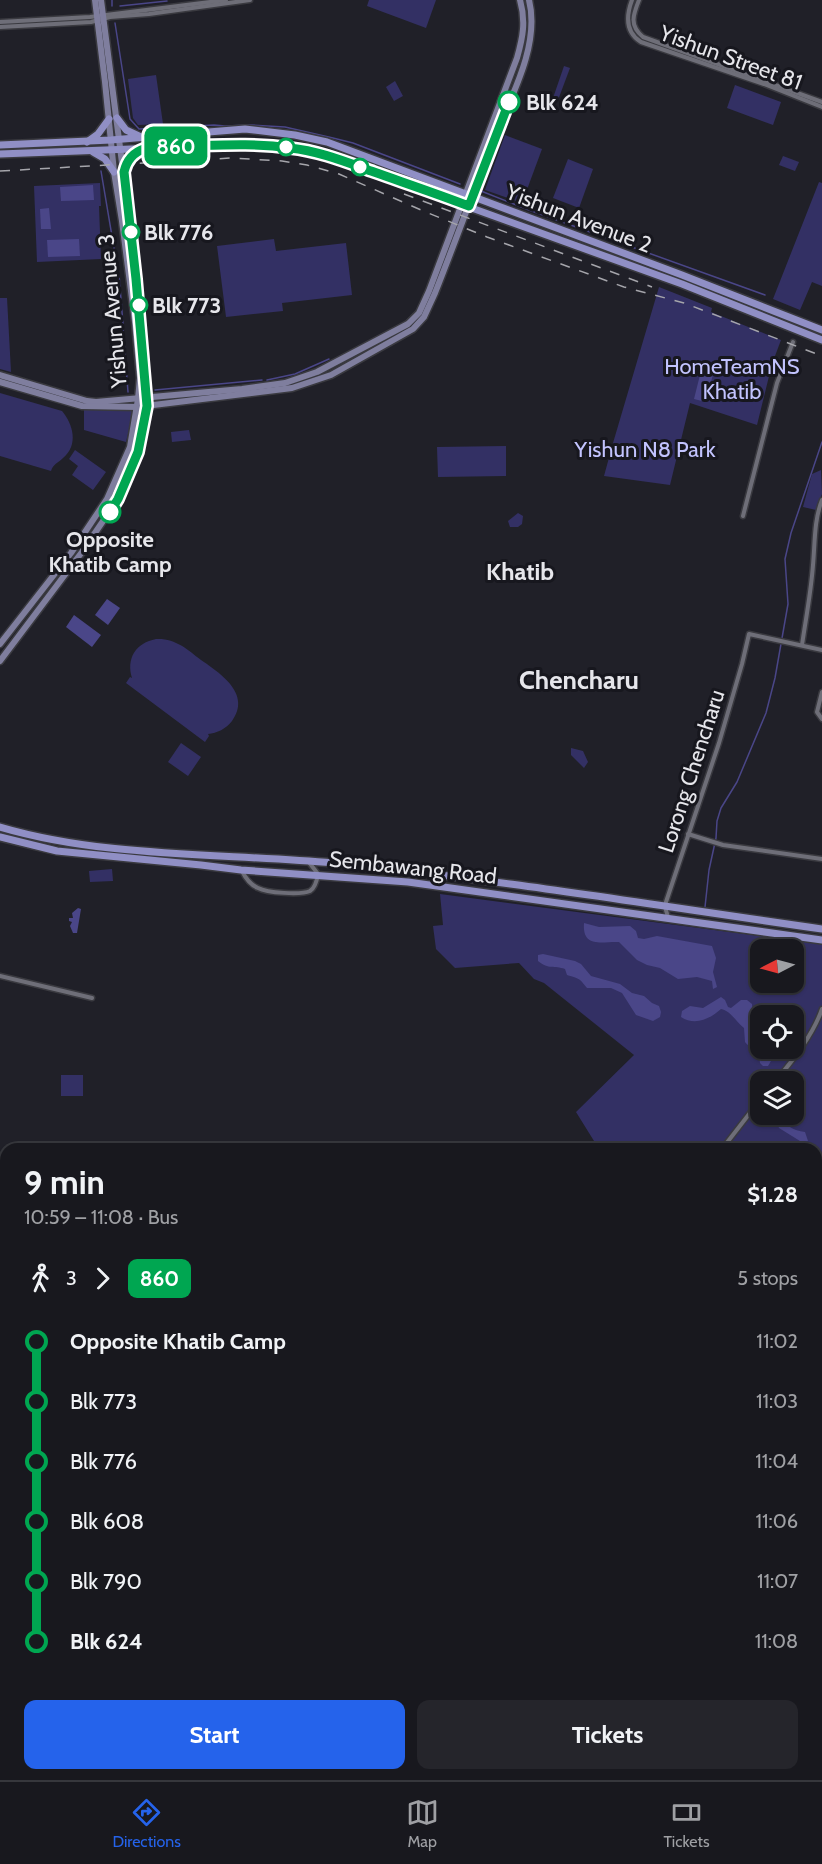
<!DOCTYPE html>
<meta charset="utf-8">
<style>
:root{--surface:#18181e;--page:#25252b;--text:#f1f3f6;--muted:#9fa0a4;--line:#36373c;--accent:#2563eb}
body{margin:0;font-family:Cabin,sans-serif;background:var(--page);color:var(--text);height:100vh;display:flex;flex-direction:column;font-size:22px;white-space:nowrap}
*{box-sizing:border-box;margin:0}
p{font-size:20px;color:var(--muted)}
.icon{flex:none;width:33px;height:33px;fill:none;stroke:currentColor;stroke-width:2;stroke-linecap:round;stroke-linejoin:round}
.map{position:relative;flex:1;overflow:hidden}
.drawer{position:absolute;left:0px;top:1143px;width:822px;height:638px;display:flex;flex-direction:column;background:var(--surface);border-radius:18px 18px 0 0;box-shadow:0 2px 4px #0004,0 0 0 2px var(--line)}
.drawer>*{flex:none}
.badge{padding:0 12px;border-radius:9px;font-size:21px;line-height:39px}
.needle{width:39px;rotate:264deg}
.tools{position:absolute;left:750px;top:939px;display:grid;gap:12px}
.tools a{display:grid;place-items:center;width:54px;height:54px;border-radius:12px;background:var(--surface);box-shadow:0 2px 4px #0004,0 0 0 2px var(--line);font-size:30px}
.map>.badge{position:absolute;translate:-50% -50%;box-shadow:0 0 0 3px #fff}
.legs{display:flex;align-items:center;gap:9px;height:66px;padding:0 24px;font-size:20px}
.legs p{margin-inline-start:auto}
.summary{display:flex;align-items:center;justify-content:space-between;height:102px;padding:0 24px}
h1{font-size:33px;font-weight:700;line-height:45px}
.action{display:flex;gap:12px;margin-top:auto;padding:12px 24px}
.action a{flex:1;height:69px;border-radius:12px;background:var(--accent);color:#fff;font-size:24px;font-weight:700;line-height:69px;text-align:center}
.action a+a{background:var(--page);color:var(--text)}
ul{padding:0 24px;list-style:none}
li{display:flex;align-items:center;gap:21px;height:60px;font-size:22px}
li i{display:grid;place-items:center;width:9px;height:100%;margin:0 8px;background:currentColor}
li i::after{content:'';width:15px;height:15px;margin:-8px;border:4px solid;border-radius:50%;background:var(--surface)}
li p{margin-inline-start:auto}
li:first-child i{background:linear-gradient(#0000 50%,currentColor 0)}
li:last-child i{background:linear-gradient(currentColor 50%,#0000 0)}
.dock{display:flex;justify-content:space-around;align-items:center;height:84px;border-top:2px solid var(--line);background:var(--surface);font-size:16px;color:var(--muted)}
.dock a{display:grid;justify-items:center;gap:3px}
.dock .active{color:var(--accent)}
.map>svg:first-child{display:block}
.green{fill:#333064;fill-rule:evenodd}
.water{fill:#4a4688}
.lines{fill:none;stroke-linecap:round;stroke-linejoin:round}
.stream{stroke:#4a4688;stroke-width:1.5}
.taxiway{stroke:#62626a;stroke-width:12}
.runway{stroke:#62626a;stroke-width:30}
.street-casing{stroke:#3a3a40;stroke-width:7}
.secondary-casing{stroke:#3a3a40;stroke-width:9}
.primary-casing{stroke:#3a3a40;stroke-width:10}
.street{stroke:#6e6e78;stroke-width:4}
.secondary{stroke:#7f7e9e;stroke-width:6}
.primary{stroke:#908fc5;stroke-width:7}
.rail{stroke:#a5a5ab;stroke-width:1.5;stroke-dasharray:10 10;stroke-linecap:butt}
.line-1-casing{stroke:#fff;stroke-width:14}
.line-1{stroke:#00a651;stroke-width:9}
.stop-1-dot{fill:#fff;stroke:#00a651;stroke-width:3}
.labels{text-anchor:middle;stroke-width:6;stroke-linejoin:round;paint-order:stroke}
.street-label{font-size:22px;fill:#e6e6eb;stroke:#17171e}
.stop-label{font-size:22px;font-weight:bold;fill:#e6e6eb;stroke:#17171e;text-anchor:start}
.park-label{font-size:22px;fill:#c2c3fe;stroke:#17171e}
.neighbourhood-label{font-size:24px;font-weight:bold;fill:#e6e6eb;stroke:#17171e}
.quarter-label{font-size:26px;font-weight:bold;fill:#e6e6eb;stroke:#17171e}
</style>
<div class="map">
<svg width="822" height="1780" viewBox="0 0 822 1780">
<rect width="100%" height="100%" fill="#202028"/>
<g class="green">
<polygon points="369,0 436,0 426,28 367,6"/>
<polygon points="564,66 570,68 558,100 553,98"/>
<polygon points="156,75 163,124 138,125 133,118 128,79"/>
<polygon points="395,81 403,96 394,101 386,87"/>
<polygon points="735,85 781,102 773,125 727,108"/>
<polygon points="505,135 542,149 522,203 485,190"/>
<polygon points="783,156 799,162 795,171 779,165"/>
<polygon points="568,159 593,169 579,208 553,198"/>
<polygon points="819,182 822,183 822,286 812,282 800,310 773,299"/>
<polygon points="100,183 101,206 99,206 101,259 37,262 34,186"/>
<polygon points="527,194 563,209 560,218 523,204"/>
<polygon points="274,239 276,251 346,243 352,295 282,303 283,311 226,317 217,246"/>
<polygon points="659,287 712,308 711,312 781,340 772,364 757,425 690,403 670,485 604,476 613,443"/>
<polygon points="0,298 7,298 11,372 0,369"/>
<path d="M 0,393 L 62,411 C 73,424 79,445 63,458 C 58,463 53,464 51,471 L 0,456 Z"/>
<polygon points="84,410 134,410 126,442 84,430"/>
<polygon points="189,430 191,440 172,442 171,432"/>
<polygon points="506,446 506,476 438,477 437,447"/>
<polygon points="75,450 106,472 93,490 72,475 78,466 69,459"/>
<polygon points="821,470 822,494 816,510 803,507 812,474"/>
<polygon points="518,513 523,516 522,524 518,527 510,527 508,521"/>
<path d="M 156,639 C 175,638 187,649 201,660 C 220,673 252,694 232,721 C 226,729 217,733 208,734 L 209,736 L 205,742 L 126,683 L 130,677 L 132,678 C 126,658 136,643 156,639 Z"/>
<polygon points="181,743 201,757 188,776 168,762"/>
<polygon points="571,748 583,751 588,762 584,768 571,755"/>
<polygon points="112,869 113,881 90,882 89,871"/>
<path d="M 440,894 L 822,944 L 822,1780 L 707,1780 L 712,1775 L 816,1774 L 816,1149 L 599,1149 L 576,1112 L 634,1055 L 544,983 L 534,979 L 519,963 L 455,968 L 436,949 L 433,926 L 443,925 ZM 760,950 L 794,950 L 794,982 L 760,982 ZM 760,1016 L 794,1016 L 794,1048 L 760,1048 ZM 760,1082 L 794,1082 L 794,1114 L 760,1114 Z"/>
<rect x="61" y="1075" width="22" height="21"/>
</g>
<g class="water">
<polygon points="93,185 94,200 61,201 60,187"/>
<polygon points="49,208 51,229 41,229 40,209"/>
<polygon points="79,239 80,256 48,257 47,240"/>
<polygon points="702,367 714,370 706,402 694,399"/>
<polygon points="107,599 120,608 108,625 95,615"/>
<polygon points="74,615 101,635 92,647 66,627"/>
<polygon points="78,908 81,909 77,933 73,933 70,926 72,922 69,921 69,918 73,918 72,913"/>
<path d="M 584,923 L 599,927 L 630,926 L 636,931 L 638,938 L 644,939 L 657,936 L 712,946 L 716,958 L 713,972 L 717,987 L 713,989 L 712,981 L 697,977 L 678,979 L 660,968 L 647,965 L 637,960 L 619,942 C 603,941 582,949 584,923 Z"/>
<path d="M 543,954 L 575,961 L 581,964 L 591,976 L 620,984 L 632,993 L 644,996 L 652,1003 L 659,1006 L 661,1012 L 660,1017 L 653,1021 L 636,1015 L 622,993 L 611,988 L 587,988 C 579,978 580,979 567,975 L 565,969 C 554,965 549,970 538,961 L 538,955 Z"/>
<path d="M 721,997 L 725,1000 L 728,1007 L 731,1008 L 741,1000 L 747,1000 L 752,1004 L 753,1017 L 750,1026 L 759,1041 L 760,1048 C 766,1050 769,1056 771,1061 L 768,1066 L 763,1066 L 760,1063 C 759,1047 753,1052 745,1042 L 744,1028 C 736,1022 731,1011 721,1009 C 710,1019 695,1026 681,1017 L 682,1011 L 690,1006 L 703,1008 Z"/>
<path d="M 773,1115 L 781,1115 C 786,1127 793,1130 805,1132 L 808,1141 L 800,1141 L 779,1128 Z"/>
</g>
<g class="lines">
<g class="stream">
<polyline points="112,0 112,6"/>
<polyline points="120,6 167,1"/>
<polyline points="115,23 130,119 139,129 214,125 225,126 251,125 285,127 333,138 353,143 460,184"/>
<polyline points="101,171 116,260"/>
<polyline points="481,191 529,210 765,295"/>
<polyline points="119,275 123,324"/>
<polyline points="123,328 128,392"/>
<polyline points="267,380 295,374 329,359"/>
<polyline points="155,390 262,380"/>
<polyline points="705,907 709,870 716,838 717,821 721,808 737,782 766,713 775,678 788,604 785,559 791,533 822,442"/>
</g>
<g class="taxiway">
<polyline points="0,1295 6,1295"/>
<polyline points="366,1780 370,1774"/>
</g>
<g class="runway">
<polyline points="0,1562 6,1567"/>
<polyline points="247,1774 251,1778"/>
</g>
<g class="street-casing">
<g id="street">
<path d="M 632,0 C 626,16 625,32 641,42 L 764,84 L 822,107"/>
<path d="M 639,0 C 633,15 629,25 643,37 L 822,102"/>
<polyline points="0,22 90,17 226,0"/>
<polyline points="0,27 91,22 110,17 149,14 250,0"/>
<polyline points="743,516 777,383 793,342"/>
<path d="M 802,645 C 806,618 811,592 813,565 C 815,543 814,520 822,500"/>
<polyline points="822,692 817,712 822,719"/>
<polyline points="688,834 723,845 822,859"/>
<path d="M 242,871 C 245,877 251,885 258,888 C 267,893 301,895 310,891 C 315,888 317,880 318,874 L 308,861"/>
<polyline points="668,917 665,907 666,902 719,743 742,664 749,634 822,650"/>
<polyline points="0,976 92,998"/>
<path d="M 775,1082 C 793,1060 813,1035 822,1009"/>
<polyline points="722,1149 760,1100"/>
</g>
</g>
<g class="secondary-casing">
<g id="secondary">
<path d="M 0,375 L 87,401 L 96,402 L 242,389 L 285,383 L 317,372 L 408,324 L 419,313 L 429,291 L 517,58 C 523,37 526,21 520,0"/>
<path d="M 0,382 L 82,406 L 137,407 L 292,388 L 331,375 L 413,329 L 424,317 L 435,293 C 454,245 472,196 490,148 C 507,104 541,48 529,0"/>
<polyline points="0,644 71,553 107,499 130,447 138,399 140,378 135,322 122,221 114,172 105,82 95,0"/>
<polyline points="0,661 82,552 118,499 138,452 147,406 137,279 101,0"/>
</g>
</g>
<g class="primary-casing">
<g id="primary">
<polyline points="117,118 126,130 141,137"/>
<polyline points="87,142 98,134 109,119"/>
<polyline points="0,145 111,140 245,129 295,135 327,142 682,275 822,330"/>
<polyline points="93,152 105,159 114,172"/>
<polyline points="0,154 236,145 290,148 325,155 682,284 822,340"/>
<polyline points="124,173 129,159 140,149"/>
<path d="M 0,827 C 105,858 223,853 333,863 C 496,879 659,906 822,929"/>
<polyline points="0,837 57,851 201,865 241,870 408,882 822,940"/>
</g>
</g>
<use href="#street" class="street"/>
<use href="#secondary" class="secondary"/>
<use href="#primary" class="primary"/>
<g class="rail">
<polyline points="0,171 231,158 282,161 307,165 339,174 421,210 487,237 624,287 684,303 822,356"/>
<polyline points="404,194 652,287"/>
</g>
</g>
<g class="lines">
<g class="line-1-casing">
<path id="line-1" d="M 110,512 L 118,499 L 138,452 L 147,406 L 136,279 L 124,172 C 131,141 163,146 189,146 C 222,145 256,143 290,148 C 319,151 346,162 374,172 C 405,183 438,194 469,206 L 509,102"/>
</g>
<use href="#line-1" class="line-1"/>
</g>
<g class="stop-1-dot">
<circle cx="509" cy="102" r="10"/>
<circle cx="286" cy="147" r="8"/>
<circle cx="360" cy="167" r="8"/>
<circle cx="131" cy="232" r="8"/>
<circle cx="139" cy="305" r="8"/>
<circle cx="110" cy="512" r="10"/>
</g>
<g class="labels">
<g class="street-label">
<text transform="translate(731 57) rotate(20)" y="8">Yishun Street 81</text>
<text transform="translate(579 218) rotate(21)" y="8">Yishun Avenue 2</text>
<text transform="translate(112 311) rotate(-95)" y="8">Yishun Avenue 3</text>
<text transform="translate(691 771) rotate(-72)" y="8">Lorong Chencharu</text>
<text transform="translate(413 867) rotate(6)" y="8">Sembawang Road</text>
</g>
<g class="stop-label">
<text x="526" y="110">Blk 624</text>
<text x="144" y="240">Blk 776</text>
<text x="152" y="313">Blk 773</text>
<text x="110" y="547" text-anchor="middle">Opposite<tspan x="110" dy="25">Khatib Camp</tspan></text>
</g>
<g class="park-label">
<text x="732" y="374">HomeTeamNS<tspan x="732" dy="25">Khatib</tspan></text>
<text x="645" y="457">Yishun N8 Park</text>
</g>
<g class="neighbourhood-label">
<text x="520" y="580">Khatib</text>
</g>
<g class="quarter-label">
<text x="579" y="689">Chencharu</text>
</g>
</g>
</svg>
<div class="tools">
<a><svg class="needle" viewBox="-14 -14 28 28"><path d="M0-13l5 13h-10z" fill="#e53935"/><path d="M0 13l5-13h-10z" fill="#9fa0a4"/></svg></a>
<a><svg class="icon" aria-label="locate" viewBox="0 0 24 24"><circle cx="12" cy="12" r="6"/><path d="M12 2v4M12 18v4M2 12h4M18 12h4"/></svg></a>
<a><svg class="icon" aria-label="layers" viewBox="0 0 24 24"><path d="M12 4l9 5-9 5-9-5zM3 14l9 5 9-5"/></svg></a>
</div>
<b class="badge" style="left:176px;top:146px;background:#00a651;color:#fff">860</b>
<section class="drawer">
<div class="summary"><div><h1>9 min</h1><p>10:59 – 11:08 · Bus</p></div><b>$1.28</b></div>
<div class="legs"><svg class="icon" aria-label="walk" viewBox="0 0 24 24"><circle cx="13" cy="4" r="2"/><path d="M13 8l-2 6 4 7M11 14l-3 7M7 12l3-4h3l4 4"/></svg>3<svg class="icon" aria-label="forward" viewBox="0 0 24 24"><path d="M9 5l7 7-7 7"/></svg><b class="badge" style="background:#00a651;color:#fff">860</b><p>5 stops</p></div>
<ul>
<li><i style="color:#00a651"></i><b>Opposite Khatib Camp</b><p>11:02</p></li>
<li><i style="color:#00a651"></i><span>Blk 773</span><p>11:03</p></li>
<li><i style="color:#00a651"></i><span>Blk 776</span><p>11:04</p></li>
<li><i style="color:#00a651"></i><span>Blk 608</span><p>11:06</p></li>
<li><i style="color:#00a651"></i><span>Blk 790</span><p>11:07</p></li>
<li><i style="color:#00a651"></i><b>Blk 624</b><p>11:08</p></li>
</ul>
<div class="action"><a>Start</a><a>Tickets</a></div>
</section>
</div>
<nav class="dock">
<a class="active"><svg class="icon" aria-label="directions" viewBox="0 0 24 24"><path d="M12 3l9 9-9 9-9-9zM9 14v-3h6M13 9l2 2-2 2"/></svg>Directions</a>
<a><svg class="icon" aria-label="map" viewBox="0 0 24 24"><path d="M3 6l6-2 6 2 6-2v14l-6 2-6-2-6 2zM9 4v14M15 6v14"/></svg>Map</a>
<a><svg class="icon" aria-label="tickets" viewBox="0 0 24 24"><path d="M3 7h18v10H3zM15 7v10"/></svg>Tickets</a>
</nav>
